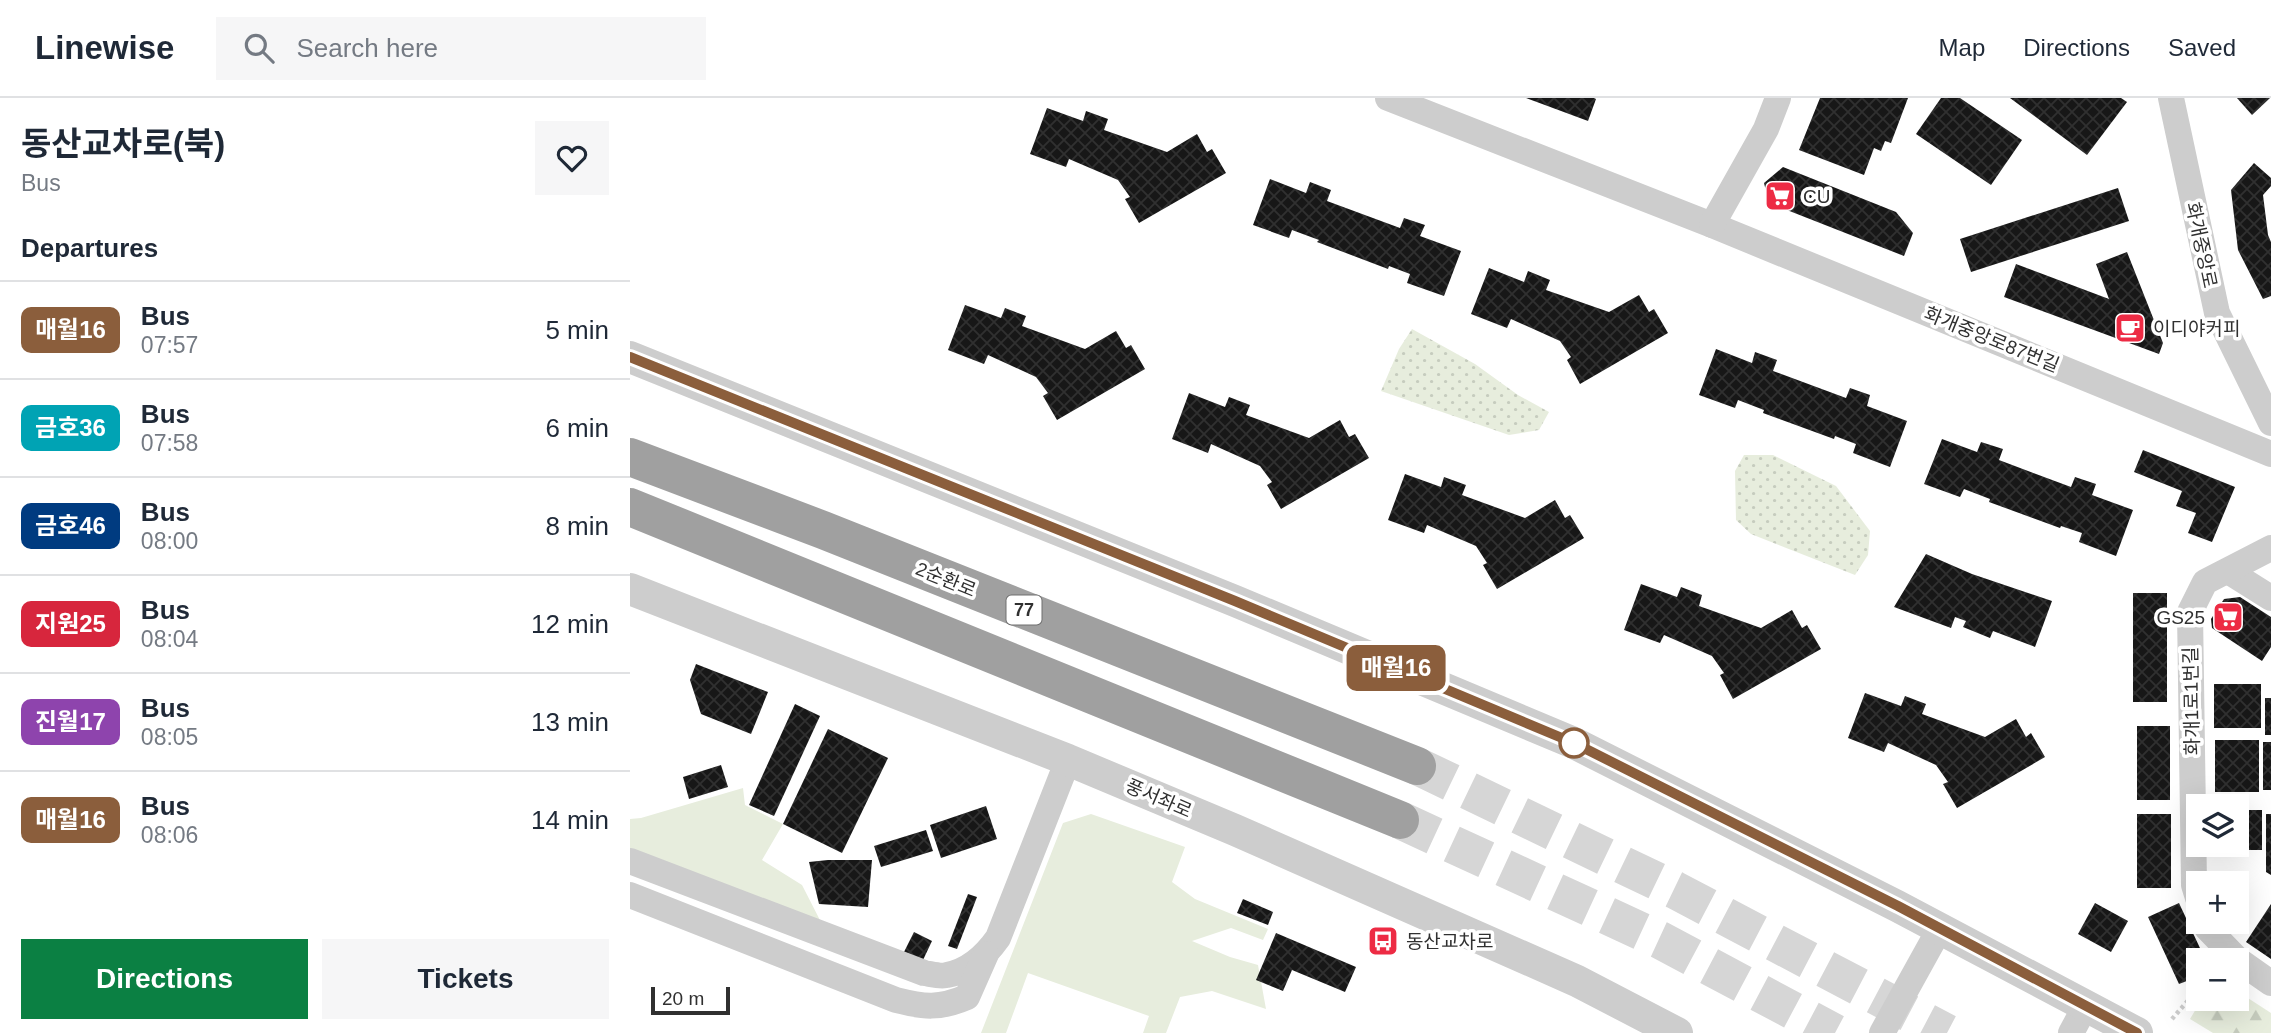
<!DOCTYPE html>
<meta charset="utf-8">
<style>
:root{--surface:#fff;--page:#f6f6f7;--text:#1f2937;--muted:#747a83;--line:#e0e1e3;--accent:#0b8043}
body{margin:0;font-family:Helvetica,"Noto Sans KR",sans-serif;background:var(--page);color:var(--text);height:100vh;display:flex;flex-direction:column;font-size:26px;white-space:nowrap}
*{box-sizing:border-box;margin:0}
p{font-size:23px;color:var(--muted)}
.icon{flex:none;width:38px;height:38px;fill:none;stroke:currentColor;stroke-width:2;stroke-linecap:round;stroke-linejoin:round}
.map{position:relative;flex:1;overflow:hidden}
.drawer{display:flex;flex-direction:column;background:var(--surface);width:630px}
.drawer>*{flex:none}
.badge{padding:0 14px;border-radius:10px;font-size:24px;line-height:46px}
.controls{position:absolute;left:1556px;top:696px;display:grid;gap:14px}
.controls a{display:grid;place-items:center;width:63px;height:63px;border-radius:0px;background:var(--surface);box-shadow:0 7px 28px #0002;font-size:35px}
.scale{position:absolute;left:21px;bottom:18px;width:79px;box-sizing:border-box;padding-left:7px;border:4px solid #303030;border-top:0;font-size:19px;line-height:24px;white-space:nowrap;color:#303030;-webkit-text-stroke:5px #fff;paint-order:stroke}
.map>.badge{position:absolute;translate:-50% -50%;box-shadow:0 0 0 4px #fff}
h2{padding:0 21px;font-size:26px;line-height:63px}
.round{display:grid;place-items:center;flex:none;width:74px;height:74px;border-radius:0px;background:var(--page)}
.headline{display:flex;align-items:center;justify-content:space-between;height:119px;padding:0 21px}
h1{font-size:33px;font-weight:700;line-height:52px}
.cta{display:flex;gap:14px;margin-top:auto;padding:14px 21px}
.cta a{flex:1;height:80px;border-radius:0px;background:var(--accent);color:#fff;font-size:28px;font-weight:700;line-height:80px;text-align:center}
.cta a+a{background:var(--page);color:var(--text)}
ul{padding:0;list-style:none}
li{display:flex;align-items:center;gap:21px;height:98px;padding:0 21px;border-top:2px solid var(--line)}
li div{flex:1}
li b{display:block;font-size:26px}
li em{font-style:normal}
li .badge{min-width:77px;font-weight:700;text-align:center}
header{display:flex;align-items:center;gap:42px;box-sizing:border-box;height:98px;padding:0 35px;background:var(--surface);border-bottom:2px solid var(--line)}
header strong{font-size:33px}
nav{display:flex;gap:38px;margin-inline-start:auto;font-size:24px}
.search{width:490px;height:63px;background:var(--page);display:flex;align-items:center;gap:18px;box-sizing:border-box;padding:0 24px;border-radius:0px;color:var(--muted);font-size:26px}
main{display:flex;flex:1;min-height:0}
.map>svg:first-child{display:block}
.grass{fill:#e7eddd}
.forest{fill:url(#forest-firs)}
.park{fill:url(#park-dots)}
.building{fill:url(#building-cross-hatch)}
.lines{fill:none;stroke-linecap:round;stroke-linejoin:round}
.trunk-tunnel{stroke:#d6d6d6;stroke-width:38;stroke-dasharray:38 19;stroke-linecap:butt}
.path{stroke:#cdcdcd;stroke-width:4.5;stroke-dasharray:3.5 3.5;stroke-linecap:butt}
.minor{stroke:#cdcdcd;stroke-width:26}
.tertiary{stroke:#cdcdcd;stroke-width:32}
.trunk{stroke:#a0a0a0;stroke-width:38}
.line-casing{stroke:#fff;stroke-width:16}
.line{stroke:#8b5e3c;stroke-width:10}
.stop-dot{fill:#fff;stroke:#8b5e3c;stroke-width:3.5}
.labels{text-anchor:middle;stroke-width:7;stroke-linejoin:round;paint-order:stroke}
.shield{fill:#fff;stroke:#6e6e6e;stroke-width:2}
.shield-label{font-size:18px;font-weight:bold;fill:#303030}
.poi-label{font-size:19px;fill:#303030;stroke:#fff;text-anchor:start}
.street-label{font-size:19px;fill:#303030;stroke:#fff}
</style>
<header>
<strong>Linewise</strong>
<div class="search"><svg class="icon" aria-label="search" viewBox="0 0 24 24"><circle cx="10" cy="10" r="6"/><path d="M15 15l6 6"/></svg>Search here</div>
<nav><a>Map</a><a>Directions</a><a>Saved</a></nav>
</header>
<main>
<section class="drawer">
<div class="headline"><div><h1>동산교차로(북)</h1><p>Bus</p></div><a class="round"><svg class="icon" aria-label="heart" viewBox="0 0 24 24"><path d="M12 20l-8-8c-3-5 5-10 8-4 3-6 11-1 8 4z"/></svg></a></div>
<h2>Departures</h2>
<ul>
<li><span class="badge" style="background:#8b5e3c;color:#fff">매월16</span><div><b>Bus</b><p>07:57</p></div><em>5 min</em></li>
<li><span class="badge" style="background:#00a3b4;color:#fff">금호36</span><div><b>Bus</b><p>07:58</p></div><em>6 min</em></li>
<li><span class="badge" style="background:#003b80;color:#fff">금호46</span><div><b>Bus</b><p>08:00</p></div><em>8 min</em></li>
<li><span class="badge" style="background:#d7263d;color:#fff">지원25</span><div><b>Bus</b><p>08:04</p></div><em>12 min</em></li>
<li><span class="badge" style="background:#8e44ad;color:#fff">진월17</span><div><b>Bus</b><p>08:05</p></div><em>13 min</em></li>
<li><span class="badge" style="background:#8b5e3c;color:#fff">매월16</span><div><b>Bus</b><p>08:06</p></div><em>14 min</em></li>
</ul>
<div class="cta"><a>Directions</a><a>Tickets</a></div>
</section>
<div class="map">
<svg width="1641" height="935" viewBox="0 0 1641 935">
<defs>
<pattern id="forest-firs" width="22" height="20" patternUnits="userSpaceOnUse" patternTransform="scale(1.75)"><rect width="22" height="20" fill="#e7eddd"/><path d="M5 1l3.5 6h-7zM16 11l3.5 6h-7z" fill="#c6ccbe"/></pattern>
<pattern id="park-dots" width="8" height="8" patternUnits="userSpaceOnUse" patternTransform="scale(1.75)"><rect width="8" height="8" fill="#e7eddd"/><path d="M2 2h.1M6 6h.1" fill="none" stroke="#c6ccbe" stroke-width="1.8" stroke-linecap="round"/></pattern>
<pattern id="building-cross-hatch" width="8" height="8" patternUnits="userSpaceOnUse" patternTransform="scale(1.75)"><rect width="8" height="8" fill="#171717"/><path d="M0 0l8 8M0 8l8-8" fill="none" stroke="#303030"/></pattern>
</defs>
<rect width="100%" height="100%" fill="#fff"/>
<g class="grass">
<polygon points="113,690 115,707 153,726 132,762 172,787 194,830 0,751 0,721 11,720"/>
<polygon points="461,716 555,749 542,784 565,801 638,831 633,842 601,830 562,843 600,859 628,867 636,911 582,893 550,899 536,935 513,935 519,918 398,875 376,935 351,935 433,725"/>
</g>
<polygon class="forest" points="1607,893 1641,915 1641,935 1583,935 1560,921 1572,901 1606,901"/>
<g class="park">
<polygon points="782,231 845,266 888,297 919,314 909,332 879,337 751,293 769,251"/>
<polygon points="1114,357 1143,357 1206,388 1240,433 1238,457 1225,477 1121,436 1106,422 1105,373"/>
</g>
<g class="building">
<polygon points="896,0 964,0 966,1 958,23"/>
<polygon points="1190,0 1278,0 1261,45 1255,43 1251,53 1244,50 1234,77 1169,52"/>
<polygon points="1311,0 1330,0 1392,42 1361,87 1286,36"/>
<polygon points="1380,0 1491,0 1497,4 1457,57"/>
<polygon points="1607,0 1640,0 1622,17"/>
<polygon points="417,10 453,23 456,13 478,21 474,32 537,54 567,36 577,54 582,51 596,75 509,125 495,101 500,99 488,82 439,61 436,69 400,56"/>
<polygon points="1624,65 1641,80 1641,88 1633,97 1638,137 1641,144 1641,198 1633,201 1608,152 1601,92"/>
<polygon points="1153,69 1266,114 1283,135 1274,158 1139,105 1134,85"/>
<polygon points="640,81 676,95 680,84 701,92 697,103 770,130 774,120 795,127 790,138 831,153 814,198 777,185 780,176 759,168 758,171 687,144 689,142 662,132 659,140 623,127"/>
<polygon points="1488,90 1499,123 1341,174 1330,141"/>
<polygon points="1497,154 1533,245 1529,256 1374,199 1386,166 1479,201 1466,166"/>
<polygon points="859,170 894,184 898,173 920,182 916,192 979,214 1009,197 1019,214 1024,211 1038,235 950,286 937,262 941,259 930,243 881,221 877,230 841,216"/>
<polygon points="335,207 371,220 375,210 396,218 392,228 455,251 486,233 496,250 501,247 515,271 427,322 413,298 418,295 406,279 358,257 354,266 318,252"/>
<polygon points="1086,251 1122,265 1125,254 1147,262 1143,273 1216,300 1220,290 1240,297 1237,308 1277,323 1260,369 1223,355 1226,346 1205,338 1204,341 1133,315 1134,312 1108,302 1105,310 1069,297"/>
<polygon points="559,295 595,309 599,299 620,307 616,317 679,340 710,322 719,339 725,336 739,360 651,411 637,387 642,384 630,368 581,346 578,355 542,341"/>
<polygon points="1312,341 1347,354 1351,344 1373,351 1369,362 1441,389 1445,379 1466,386 1462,397 1503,412 1486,458 1449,444 1452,435 1431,428 1430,430 1359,404 1360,401 1334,391 1330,399 1294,386"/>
<polygon points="1513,352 1605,389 1582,444 1558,435 1566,415 1546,408 1552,393 1504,374"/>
<polygon points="775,376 811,389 814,379 836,387 832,397 895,420 925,402 935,420 940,417 954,440 867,491 853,467 857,465 846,448 797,427 794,435 758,422"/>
<polygon points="1296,456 1342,476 1422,503 1405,549 1363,533 1360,540 1333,529 1336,523 1325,519 1321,530 1264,509"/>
<polygon points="1011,486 1047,499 1051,489 1072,497 1069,508 1131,530 1162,512 1172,530 1177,527 1191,551 1103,601 1090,577 1094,575 1082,558 1034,537 1030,545 994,532"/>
<rect x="1503" y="495" width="34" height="109"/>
<polygon points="1610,499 1641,519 1641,549 1632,563 1582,530 1581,521 1594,501"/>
<polygon points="66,566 138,594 121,636 71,616 60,582"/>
<rect x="1584" y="586" width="47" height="44"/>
<polygon points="1235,595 1271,608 1275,598 1296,606 1292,616 1355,639 1386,621 1396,639 1401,635 1415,659 1327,710 1313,686 1318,684 1306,667 1258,645 1254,654 1218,640"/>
<rect x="1635" y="600" width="6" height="37"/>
<polygon points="165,606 190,618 144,718 119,707"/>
<rect x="1507" y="628" width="33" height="74"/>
<polygon points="198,631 258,660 212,755 153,726"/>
<rect x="1585" y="642" width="44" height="52"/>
<rect x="1633" y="644" width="8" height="48"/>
<polygon points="91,667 98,689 59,701 53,679"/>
<polygon points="356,708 367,741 311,760 300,727"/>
<polygon points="1606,712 1632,712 1632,752 1585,752 1585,747 1606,747"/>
<rect x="1507" y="716" width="34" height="74"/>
<polygon points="1636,716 1641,716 1641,777 1636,774"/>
<polygon points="296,732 303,753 251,769 244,748"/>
<polygon points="198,762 242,762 238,809 189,806 179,764"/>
<polygon points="338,796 347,799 327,851 318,848"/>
<polygon points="613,801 643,814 638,827 607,815"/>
<polygon points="1465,805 1498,823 1481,854 1448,836"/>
<polygon points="1549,805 1576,863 1568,863 1568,869 1558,873 1562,881 1549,886 1518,819"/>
<polygon points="1641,806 1641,861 1616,844"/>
<polygon points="284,834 302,843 293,862 274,854"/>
<polygon points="646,835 726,869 715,894 662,872 653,893 626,882"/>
</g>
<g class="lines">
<g class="trunk-tunnel">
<polyline points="787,668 1045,792 1317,935"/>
<polyline points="770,722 1030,842 1205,935"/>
</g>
<polyline class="path" points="1542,921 1568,891"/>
<g class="minor">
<polyline points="758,0 1082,127 1641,356"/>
<polyline points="1541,0 1587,215 1641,325"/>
<polyline points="1082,127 1136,31 1148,0"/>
<polyline points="1598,473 1641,500"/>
<path d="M 0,763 L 294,875 C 301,876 311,879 317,877 C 339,873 356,857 368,840 L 438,662"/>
<path d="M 0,797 L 266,902 C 294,909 309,911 337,899 L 356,856"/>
<polyline points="1568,800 1564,787 1560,514 1575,484 1641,450"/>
<polyline points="1576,824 1577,830 1608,862 1641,885"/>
<polyline points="1252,935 1309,832"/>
<polyline points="1441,935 1456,907"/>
</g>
<g class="tertiary">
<polyline points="0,259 605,503 944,645 1267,808 1507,935"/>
<polyline points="0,491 438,662 605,732 947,883 1047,935"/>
</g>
<g class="trunk">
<polyline points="0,359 193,432 787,668"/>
<polyline points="0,409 770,722"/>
</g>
</g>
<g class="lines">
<g class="line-casing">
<polyline id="line" points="0,259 605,503 944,645 1268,808 1507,935"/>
</g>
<use href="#line" class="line"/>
</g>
<defs>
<g id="supermarket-square" transform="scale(1.575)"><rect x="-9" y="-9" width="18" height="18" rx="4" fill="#ed2b44" stroke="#fff"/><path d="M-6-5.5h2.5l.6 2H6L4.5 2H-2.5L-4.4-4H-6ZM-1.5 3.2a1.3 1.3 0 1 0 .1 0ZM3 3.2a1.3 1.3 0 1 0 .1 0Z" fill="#fff"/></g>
<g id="cafe-square" transform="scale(1.575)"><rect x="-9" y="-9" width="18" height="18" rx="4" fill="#ed2b44" stroke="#fff"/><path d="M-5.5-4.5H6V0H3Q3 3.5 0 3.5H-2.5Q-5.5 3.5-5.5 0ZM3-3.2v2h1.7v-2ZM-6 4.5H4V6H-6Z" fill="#fff"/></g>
<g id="bus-square" transform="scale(1.575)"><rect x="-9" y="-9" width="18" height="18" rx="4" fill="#ed2b44" stroke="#fff"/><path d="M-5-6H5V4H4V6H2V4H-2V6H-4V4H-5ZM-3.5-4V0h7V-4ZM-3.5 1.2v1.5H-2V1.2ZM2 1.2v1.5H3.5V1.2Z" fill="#fff"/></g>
</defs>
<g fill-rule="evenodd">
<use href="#supermarket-square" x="1150" y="98"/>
<use href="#cafe-square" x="1500" y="230"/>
<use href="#supermarket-square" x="1598" y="519"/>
<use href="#bus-square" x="753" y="843"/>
</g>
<circle class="stop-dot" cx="944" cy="645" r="14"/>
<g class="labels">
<rect class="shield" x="376.5" y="497.5" width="35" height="29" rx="5"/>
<g class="shield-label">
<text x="394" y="518">77</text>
</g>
<g class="poi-label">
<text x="1173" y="105">CU</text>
<text x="1523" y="237">이디야커피</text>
<text x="1575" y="526" text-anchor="end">GS25</text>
<text x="776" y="850">동산교차로</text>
</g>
<g class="street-label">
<text transform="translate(1572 147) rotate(78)" y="7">화개중앙로</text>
<text transform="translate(1362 241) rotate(22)" y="7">화개중앙로87번길</text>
<text transform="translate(316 481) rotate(22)" y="7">2순환로</text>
<text transform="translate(1561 603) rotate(-91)" y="7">화개1로1번길</text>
<text transform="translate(529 700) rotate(23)" y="7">풍서좌로</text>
</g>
</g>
</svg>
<div class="controls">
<a><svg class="icon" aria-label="layers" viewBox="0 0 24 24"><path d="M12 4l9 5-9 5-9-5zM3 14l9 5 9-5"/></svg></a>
<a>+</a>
<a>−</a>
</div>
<div class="scale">20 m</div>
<b class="badge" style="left:766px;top:570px;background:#8b5e3c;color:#fff">매월16</b>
</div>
</main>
